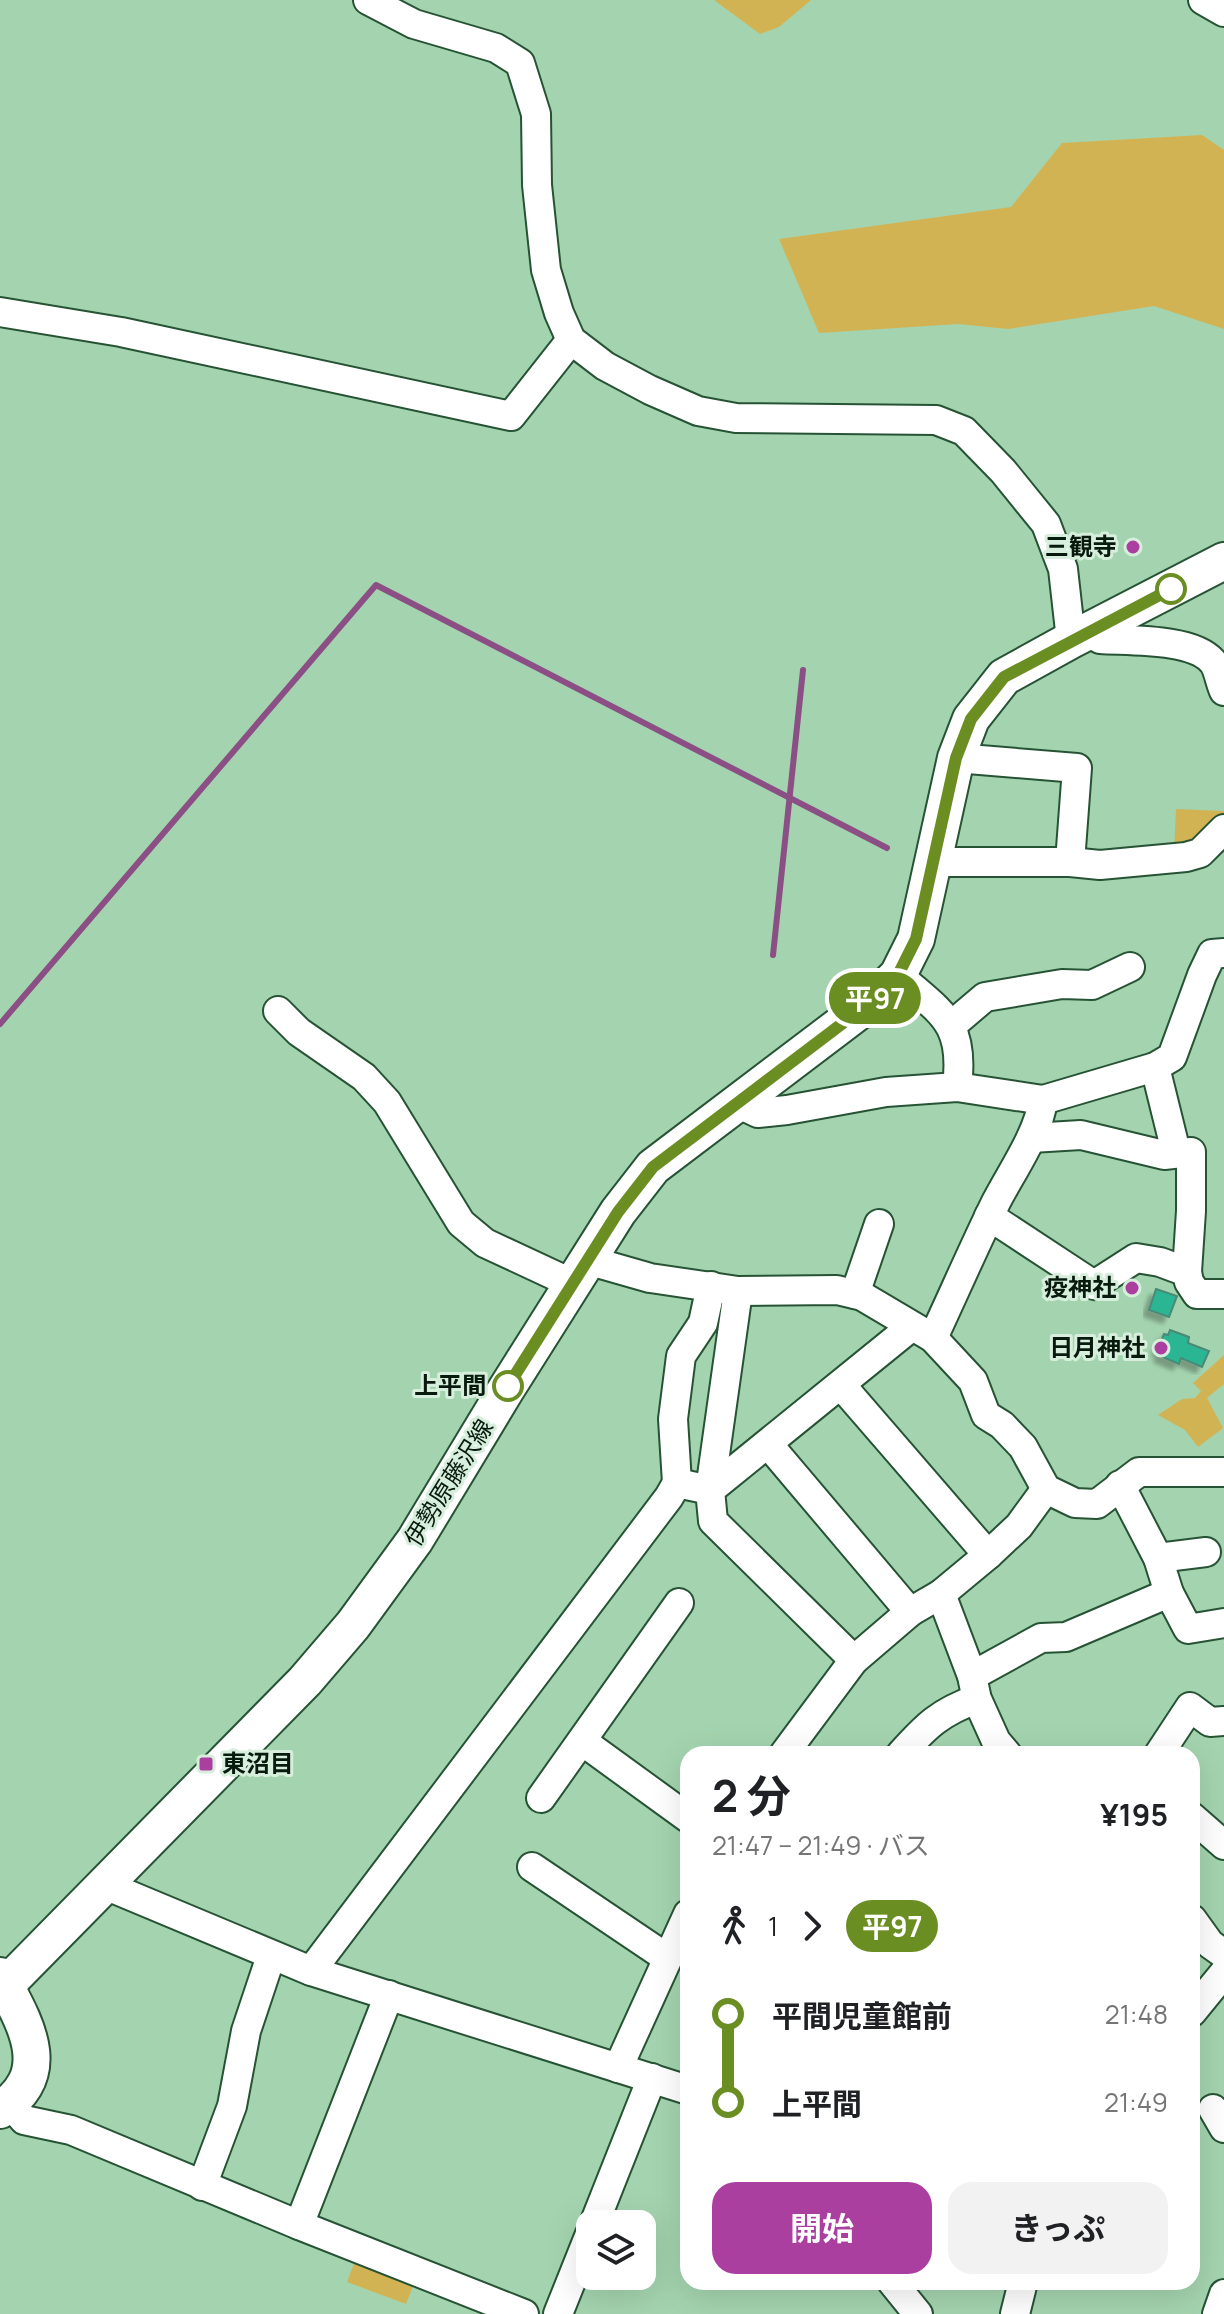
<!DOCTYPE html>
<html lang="ja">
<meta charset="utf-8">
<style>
:root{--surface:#fff;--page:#f2f2f2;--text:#202124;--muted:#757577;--accent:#aa3fa0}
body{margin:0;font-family:Manrope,"Noto Sans JP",sans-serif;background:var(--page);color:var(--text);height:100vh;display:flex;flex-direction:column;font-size:30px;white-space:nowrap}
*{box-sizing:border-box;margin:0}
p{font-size:26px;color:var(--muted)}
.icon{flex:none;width:44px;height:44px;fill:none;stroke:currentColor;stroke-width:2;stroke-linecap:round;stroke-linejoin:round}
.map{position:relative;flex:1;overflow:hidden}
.sheet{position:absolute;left:680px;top:1746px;width:520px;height:544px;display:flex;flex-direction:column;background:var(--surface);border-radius:24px;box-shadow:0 8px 32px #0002}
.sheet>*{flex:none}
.badge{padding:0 16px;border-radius:26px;font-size:28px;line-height:52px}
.controls{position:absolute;left:576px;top:2210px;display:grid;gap:16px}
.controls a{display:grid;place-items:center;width:80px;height:80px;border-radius:16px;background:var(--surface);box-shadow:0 8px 32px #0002;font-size:40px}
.map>.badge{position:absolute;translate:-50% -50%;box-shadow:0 0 0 4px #fff}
.legs{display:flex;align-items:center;gap:12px;height:88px;padding:0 32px;font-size:26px}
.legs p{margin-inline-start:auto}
.summary{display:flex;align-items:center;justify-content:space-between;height:136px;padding:0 32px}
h1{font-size:44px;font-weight:700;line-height:60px}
.cta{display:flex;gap:16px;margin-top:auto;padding:16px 32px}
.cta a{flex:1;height:92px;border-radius:24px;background:var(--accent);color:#fff;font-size:32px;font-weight:700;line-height:92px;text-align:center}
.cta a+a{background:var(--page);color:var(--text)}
ul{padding:0 32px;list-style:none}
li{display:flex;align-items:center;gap:28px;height:88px;font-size:30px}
li i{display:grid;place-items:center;width:12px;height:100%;margin:0 10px;background:currentColor}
li i::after{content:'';width:20px;height:20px;margin:-10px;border:6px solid;border-radius:50%;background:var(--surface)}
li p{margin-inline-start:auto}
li:first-child i{background:linear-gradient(#0000 50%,currentColor 0)}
li:last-child i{background:linear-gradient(currentColor 50%,#0000 0)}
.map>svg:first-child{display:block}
.green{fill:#d2b354}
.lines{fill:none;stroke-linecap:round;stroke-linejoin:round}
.stream{stroke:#8b4f85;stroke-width:6}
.building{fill:#2bb593;stroke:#4a8976;stroke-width:2;filter:url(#shadow)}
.minor-casing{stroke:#265334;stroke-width:32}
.major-casing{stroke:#265334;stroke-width:40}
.minor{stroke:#fff;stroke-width:28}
.major{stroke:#fff;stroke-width:36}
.line-1-casing{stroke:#fff;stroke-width:18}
.line-1{stroke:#6b8e23;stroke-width:12}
.poi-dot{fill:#aa3fa0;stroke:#d6eedb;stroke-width:3}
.stop-1-dot{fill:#fff;stroke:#6b8e23;stroke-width:4}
.labels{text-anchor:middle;stroke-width:6;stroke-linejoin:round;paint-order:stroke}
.poi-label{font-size:24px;font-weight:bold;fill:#081a0d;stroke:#d6eedb;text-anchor:end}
.stop-label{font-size:24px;font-weight:bold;fill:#081a0d;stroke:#d6eedb;text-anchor:end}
.street-label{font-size:24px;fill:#081a0d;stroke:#d6eedb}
</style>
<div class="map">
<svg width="1224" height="2314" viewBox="0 0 1224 2314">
<defs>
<filter id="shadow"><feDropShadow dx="-6" dy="6" stdDeviation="2" flood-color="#0004"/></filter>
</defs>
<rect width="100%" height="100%" fill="#a4d4af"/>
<g class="green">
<polygon points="714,0 811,0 779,27 760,34"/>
<polygon points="1202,135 1224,150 1224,329 1154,306 1008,329 958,324 819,333 779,239 1011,207 1062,143"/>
<polygon points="1176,809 1224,811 1224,824 1174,852"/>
<polygon points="1224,1355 1224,1384 1207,1398 1223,1428 1198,1447 1185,1430 1158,1415 1182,1399 1195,1398 1201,1391 1193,1383"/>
<polygon points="357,2255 416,2278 406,2304 347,2282"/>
</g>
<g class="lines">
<g class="stream">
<polyline points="773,955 803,670"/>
<polyline points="0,1024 376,585 887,848"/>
</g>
</g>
<g class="building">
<polygon points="1156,1289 1177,1296 1169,1317 1149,1310"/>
<polygon points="1170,1330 1189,1337 1188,1343 1209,1351 1202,1367 1181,1358 1179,1364 1160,1356 1162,1351 1158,1349 1164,1334 1168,1335"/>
</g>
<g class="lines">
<g class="minor-casing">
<g id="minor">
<polyline points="368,0 414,24 496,48 520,63 536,114 537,185 546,270 559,313 571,340 605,366 650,390 698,411 736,418 936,420 964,431 1003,471 1046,524 1063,569 1071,640"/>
<polyline points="1203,0 1224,12"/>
<polyline points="0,312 121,332 511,416 571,340"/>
<path d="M 1092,630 L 1100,639 C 1129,641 1192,638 1212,661 C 1218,667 1220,683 1224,691"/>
<polyline points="956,758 1077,768 1070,862"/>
<polyline points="935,862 1070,862 1100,865 1186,857 1200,853 1224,829"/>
<path d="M 898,975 C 942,1014 965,1022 957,1087"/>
<polyline points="278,1011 299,1032 364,1077 387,1102 461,1223 485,1243 573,1284"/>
<polyline points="952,1025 985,997 1062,984 1092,985 1130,967"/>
<polyline points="1155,1067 1176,1152"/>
<polyline points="739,1104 758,1113 787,1110 886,1092 957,1087 1043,1100"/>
<polyline points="989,1216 1094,1285 1136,1258 1160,1262 1187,1272 1191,1211 1191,1152 1164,1155 1081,1135 1031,1138"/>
<polyline points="590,1257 601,1264 650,1278 738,1291 837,1290 862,1296 933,1338 973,1381 986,1415 1002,1425 1023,1447 1046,1489 1075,1503 1097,1504 1139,1472 1224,1472"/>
<polyline points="1187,1272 1189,1282 1197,1294 1224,1294"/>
<polyline points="738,1291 710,1490 713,1521 854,1660"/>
<polyline points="855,1294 879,1224"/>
<path d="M 933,1338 C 954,1293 974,1247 996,1202 C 1012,1171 1039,1133 1043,1100 L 1155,1067 L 1172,1057 L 1202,975 L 1212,954 L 1224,953"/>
<polyline points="841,1385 988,1555"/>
<polyline points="768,1444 910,1612"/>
<polyline points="677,1483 673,1419 681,1356 703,1323 711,1286"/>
<polyline points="1120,1485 1158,1558 1169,1593 1188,1629 1224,1623"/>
<polyline points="1158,1558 1206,1552"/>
<polyline points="941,1594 972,1676 976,1695"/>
<polyline points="972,1676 1041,1638 1066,1637 1169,1593"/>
<polyline points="582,1741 688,1818"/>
<polyline points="784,1754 854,1660 910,1612 941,1594 988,1555 1019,1526 1046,1489"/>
<path d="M 901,1754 C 926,1726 940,1712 977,1699 L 996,1741 L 1007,1754"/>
<polyline points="1159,1754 1190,1707 1210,1722 1224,1721"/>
<polyline points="541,1798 679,1603"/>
<polyline points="1192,1817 1224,1845"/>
<polyline points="532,1867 667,1958"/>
<polyline points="105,1885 311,1971 688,2090"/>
<polyline points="1192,1919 1210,1944 1224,1954"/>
<polyline points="311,1971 669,1497 677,1483 710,1490 911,1327"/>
<polyline points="389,1995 299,2225 524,2314"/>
<polyline points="1192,2012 1224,1973"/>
<polyline points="618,2068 688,1914"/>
<polyline points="10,2103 24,2120 71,2130 299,2225"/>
<polyline points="1213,2109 1224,2128"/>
<polyline points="202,2186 232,2106 246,2031 271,1956"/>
<polyline points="594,2224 652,2078"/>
<polyline points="892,2282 918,2314"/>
<polyline points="558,2314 590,2234"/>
<polyline points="1015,2314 1023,2282"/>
<polyline points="1217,2314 1224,2294"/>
</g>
</g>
<g class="major-casing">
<g id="major">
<path d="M 0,1976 C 24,2022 57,2072 0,2110"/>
<polyline points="0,1991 305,1681 353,1625 415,1540 505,1391 618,1212 653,1167 872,1001 898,975 916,939 956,758 971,719 1004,677 1071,640 1224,561"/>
</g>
</g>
<use href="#minor" class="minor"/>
<use href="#major" class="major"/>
</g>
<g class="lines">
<g class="line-1-casing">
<polyline id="line-1" points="508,1386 618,1212 653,1167 872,1001 898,975 916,939 956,758 971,719 1004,677 1171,589"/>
</g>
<use href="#line-1" class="line-1"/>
</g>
<g class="poi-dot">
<circle cx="1133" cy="547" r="8"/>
<circle cx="1132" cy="1288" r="8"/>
<circle cx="1161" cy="1348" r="8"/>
<rect x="198" y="1756" width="16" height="16" rx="4"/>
</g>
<g class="stop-1-dot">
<circle cx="1171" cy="589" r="14"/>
<circle cx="508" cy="1386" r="14"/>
</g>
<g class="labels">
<g class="poi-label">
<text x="1117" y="555">三観寺</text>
<text x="1116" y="1296">疫神社</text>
<text x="1145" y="1356">日月神社</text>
<text x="222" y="1772" text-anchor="start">東沼目</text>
</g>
<g class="stop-label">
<text x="486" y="1394">上平間</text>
</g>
<g class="street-label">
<text transform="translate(449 1483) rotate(-58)" y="8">伊勢原藤沢線</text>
</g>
</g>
</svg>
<div class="controls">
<a><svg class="icon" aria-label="layers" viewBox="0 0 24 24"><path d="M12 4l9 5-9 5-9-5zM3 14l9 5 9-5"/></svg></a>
</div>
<b class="badge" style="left:875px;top:998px;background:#6b8e23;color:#fff">平97</b>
<section class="sheet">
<div class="summary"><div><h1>2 分</h1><p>21:47 – 21:49 · バス</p></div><b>¥195</b></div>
<div class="legs"><svg class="icon" aria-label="walk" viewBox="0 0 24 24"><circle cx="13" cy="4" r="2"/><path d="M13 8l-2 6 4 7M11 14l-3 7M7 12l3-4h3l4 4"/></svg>1<svg class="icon" aria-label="forward" viewBox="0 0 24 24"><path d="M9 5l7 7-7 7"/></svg><b class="badge" style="background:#6b8e23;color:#fff">平97</b></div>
<ul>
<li><i style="color:#6b8e23"></i><b>平間児童館前</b><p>21:48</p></li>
<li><i style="color:#6b8e23"></i><b>上平間</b><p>21:49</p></li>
</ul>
<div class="cta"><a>開始</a><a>きっぷ</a></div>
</section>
</div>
